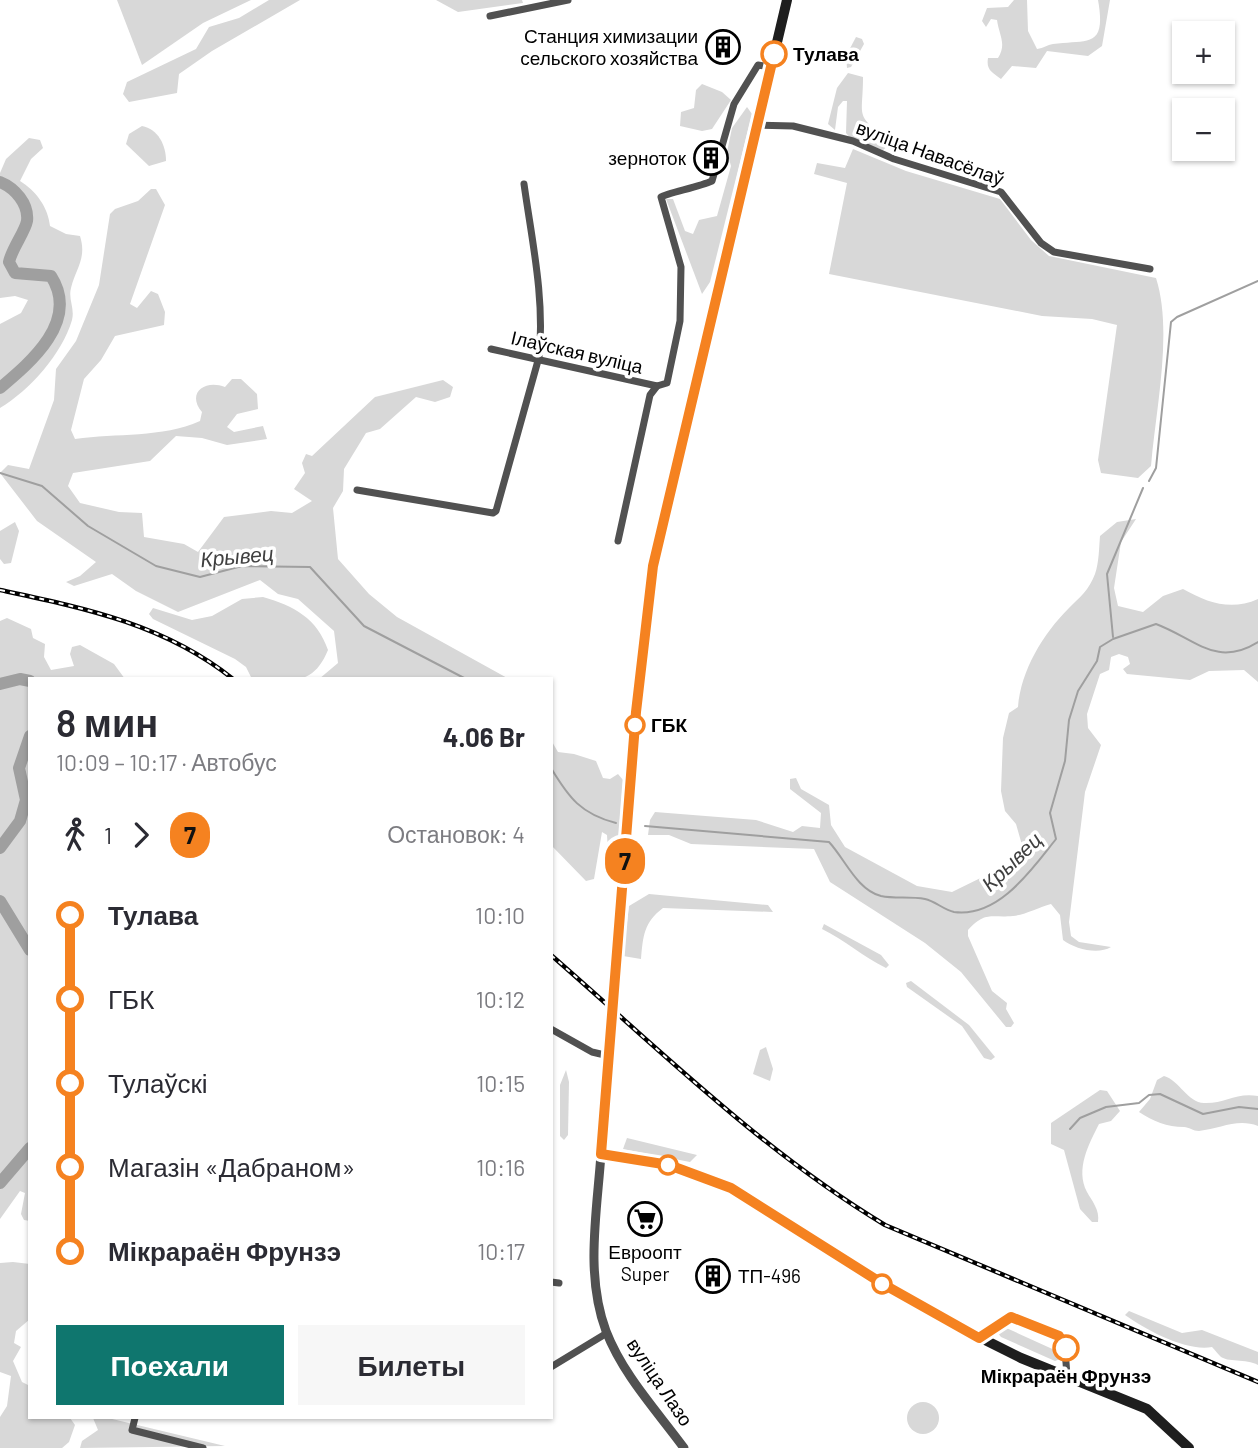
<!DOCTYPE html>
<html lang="ru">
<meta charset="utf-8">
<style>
:root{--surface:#fff;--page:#f7f7f7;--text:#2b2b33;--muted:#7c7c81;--accent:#0f766e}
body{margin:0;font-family:Barlow,sans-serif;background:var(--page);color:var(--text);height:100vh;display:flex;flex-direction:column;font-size:26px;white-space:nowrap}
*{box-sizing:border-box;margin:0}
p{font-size:23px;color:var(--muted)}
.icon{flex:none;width:38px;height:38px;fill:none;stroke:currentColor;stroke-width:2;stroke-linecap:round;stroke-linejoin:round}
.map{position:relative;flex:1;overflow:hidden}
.details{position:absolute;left:28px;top:677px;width:525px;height:742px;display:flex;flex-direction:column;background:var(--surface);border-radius:0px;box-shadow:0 2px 5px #0004}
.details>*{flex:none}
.badge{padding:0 14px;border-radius:23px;font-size:24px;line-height:46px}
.fabs{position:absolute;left:1172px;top:21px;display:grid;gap:14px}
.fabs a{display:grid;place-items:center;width:63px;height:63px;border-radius:0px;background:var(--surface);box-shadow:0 2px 5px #0004;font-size:35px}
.map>.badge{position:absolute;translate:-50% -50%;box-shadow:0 0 0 4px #fff}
.legs{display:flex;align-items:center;gap:10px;height:77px;padding:0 28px;font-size:23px}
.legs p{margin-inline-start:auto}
.overview{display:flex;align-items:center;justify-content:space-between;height:119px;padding:0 28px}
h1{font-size:38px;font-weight:600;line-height:52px}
.primary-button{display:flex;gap:14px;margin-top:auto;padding:14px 28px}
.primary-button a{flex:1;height:80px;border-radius:0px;background:var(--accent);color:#fff;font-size:28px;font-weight:600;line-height:80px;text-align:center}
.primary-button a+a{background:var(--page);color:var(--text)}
ul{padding:0 28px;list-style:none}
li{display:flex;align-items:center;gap:24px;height:84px;font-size:26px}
li i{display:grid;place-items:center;width:10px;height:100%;margin:0 9px;background:currentColor}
li i::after{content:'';width:18px;height:18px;margin:-9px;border:5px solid;border-radius:50%;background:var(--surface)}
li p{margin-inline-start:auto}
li:first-child i{background:linear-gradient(#0000 50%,currentColor 0)}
li:last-child i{background:linear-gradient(currentColor 50%,#0000 0)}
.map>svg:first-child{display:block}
.green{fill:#d8d8d8}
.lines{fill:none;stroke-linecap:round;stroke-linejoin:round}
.stream{stroke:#9f9f9f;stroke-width:2}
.river{stroke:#9f9f9f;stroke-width:12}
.minor{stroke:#515151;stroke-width:7}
.tertiary{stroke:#515151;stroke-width:9}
.secondary{stroke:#1e1e1e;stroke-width:10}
.rail-casing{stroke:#000;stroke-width:4.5}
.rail{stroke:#fff;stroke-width:2;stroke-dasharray:5;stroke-linecap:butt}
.line-1-casing{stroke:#fff;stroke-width:16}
.line-1{stroke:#f58220;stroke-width:10}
.stop-1-dot{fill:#fff;stroke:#f58220;stroke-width:3.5}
.labels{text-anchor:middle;stroke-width:7;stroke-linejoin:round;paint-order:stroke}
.poi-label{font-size:19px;fill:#000;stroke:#fff;text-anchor:end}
.stop-label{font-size:19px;font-weight:bold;fill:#000;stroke:#fff;text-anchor:start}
.street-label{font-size:19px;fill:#000;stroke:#fff}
.water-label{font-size:21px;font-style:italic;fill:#404040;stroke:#fff}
</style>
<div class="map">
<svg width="1258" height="1448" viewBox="0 0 1258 1448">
<rect width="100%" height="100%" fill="#fff"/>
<g class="green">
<polygon points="117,0 251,0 203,23 142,65"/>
<polygon points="269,0 300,0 212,51 179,74 177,93 129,102 123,94 127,82 196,49 209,27 239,18"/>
<polygon points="436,0 522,0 523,3 458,12"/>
<path d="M 1014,0 L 1027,0 L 1028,31 L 1037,49 C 1044,48 1047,45 1053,44 C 1086,39 1107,50 1098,0 L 1110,0 L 1102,46 L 1088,56 L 1047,51 L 1036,68 L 1012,66 L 1001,79 C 992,72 986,70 988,58 L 998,58 C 1007,44 999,35 997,20 L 991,19 L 986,27 L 982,21 L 987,8 L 1008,7 Z"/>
<polygon points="856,37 862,39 864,44 851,67 847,68 846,56"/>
<path d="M 848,73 L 863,77 C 863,118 854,114 888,139 L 888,146 L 883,150 L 851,139 L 846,133 L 847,101 L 843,101 L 838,107 L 835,130 L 828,124 L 837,88 Z"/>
<polygon points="702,84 722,92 731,100 712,129 702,131 680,126 681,112 694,108 696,90"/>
<polygon points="747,107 752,114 710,282 702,294 666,199 673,199 685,231 693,234 699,220 717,216 731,166 727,152 732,128"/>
<path d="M 142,126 C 158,129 166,145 166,161 L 149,166 L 126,144 L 129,134 Z"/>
<path d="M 29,138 L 40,140 L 43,148 L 31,159 L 20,181 C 36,191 48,207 50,226 L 66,234 L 80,236 C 87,258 76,268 71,288 C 68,299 75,308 72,320 C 62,354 30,390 0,408 L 0,324 L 21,313 L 28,300 L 15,296 L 0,298 L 0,173 L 6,159 Z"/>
<path d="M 853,149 L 906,171 L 1000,199 L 1031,240 L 1049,256 L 1156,278 C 1173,331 1156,408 1151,466 L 1138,478 L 1101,473 L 1098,460 L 1117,325 L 1092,319 L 1042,316 L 829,274 L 847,183 L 814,174 L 817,163 L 845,168 Z"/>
<path d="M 151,189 L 156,189 L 165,205 L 130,304 L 137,308 L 151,291 L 158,294 L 165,312 L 164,325 L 115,336 L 101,360 L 84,379 L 71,430 L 75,439 C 117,433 162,438 200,421 L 202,412 C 186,393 205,379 225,387 L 232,379 L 241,379 L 257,394 L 258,409 L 237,414 L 227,427 L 234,432 L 263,426 L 267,439 L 227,445 L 202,438 L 176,436 L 150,461 L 73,473 L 68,486 L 80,503 L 119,512 L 142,513 L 144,537 L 184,544 L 198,552 L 224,517 L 271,511 L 292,513 L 312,501 L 294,489 L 305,473 L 302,463 L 306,454 L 312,456 L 375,397 L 443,380 L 453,387 L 450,397 L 435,402 L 416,397 L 380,429 L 366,433 L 344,469 L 343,491 L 333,508 L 338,559 L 369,594 L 397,617 L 509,679 L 319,679 L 338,663 L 334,631 L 298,599 L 278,594 L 260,580 L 178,612 L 136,591 L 112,574 L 74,586 L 66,582 L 80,576 L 96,562 L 37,521 L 0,473 L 8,465 L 29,469 L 54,400 L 56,369 L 76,341 L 99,285 L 110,214 L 115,209 L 138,201 Z"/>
<path d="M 1136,519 L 1121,542 L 1114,588 L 1118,606 L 1143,612 L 1163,596 L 1183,589 C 1208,603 1231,611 1258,599 L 1258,682 L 1244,670 L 1209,671 L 1190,680 L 1127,674 L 1123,669 L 1130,664 L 1128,657 L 1119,654 L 1111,657 L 1109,670 L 1100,674 L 1087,714 L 1088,728 L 1101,745 L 1085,792 L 1069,922 L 1071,936 L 1079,942 L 1111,947 C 1098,955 1075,949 1063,940 L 1060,915 L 1051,904 C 1039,907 1025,915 1013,916 C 990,918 986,911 968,930 L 968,936 L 992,991 L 1007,1003 L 1006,1009 L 1014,1023 L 1011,1027 L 1006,1027 L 961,972 L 925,943 L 830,882 L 814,849 L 691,844 L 669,835 L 648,835 L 650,820 L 655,812 L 756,820 L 793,832 L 802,826 L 820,828 L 821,813 L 790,789 L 790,779 L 796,778 L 801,789 L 829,805 L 831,825 L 845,847 L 917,886 L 952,892 L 1005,866 L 1014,859 L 1022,845 L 1016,824 L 1005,811 L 1001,791 L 1003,738 L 1009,713 L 1018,707 C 1021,670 1043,634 1069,608 C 1080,597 1089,590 1095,574 C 1099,563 1099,548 1100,536 L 1117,522 Z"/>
<polygon points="15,522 19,531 11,563 4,564 0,559 0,531"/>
<path d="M 263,597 C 294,606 317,618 328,650 C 312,689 289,679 252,679 L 246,667 L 235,659 L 153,619 L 149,614 L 153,608 L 192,620 L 212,616 L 242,599 Z"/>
<polygon points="7,618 31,629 33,638 45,644 44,657 51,670 74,666 70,654 72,647 80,645 114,664 125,679 30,679 30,1221 24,1220 21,1214 25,1193 20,1191 0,1219 0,621"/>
<polygon points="551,740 558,752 574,754 596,761 603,778 610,779 618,774 623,780 617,856 608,852 607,835 602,832 594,879 586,881 551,845"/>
<path d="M 649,894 L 768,905 L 773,912 L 663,908 C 644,922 643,936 641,959 L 623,956 L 629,906 Z"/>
<path d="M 824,924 L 881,955 L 889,965 L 886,968 C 863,957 845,940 822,929 Z"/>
<polygon points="911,981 969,1025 995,1057 991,1060 984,1058 962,1026 907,987 906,983"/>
<polygon points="766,1047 773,1069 770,1081 753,1074 760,1050"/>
<polygon points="566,1070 569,1082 568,1135 564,1140 560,1136 560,1085"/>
<path d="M 1164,1076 C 1179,1080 1188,1103 1204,1103 C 1224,1104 1236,1092 1258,1096 L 1258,1126 C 1237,1118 1220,1129 1199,1131 C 1193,1131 1189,1127 1184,1127 C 1167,1127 1153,1121 1139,1112 L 1150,1099 L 1157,1080 Z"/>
<path d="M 1100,1090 L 1107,1091 L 1120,1111 L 1111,1121 L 1099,1124 C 1089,1144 1075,1169 1087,1192 C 1092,1201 1100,1210 1098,1222 L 1092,1222 L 1080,1209 L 1064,1150 L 1051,1144 L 1051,1123 Z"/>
<polygon points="627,1138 697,1155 690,1162 623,1149"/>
<polygon points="13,1262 30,1264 30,1319 16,1331 14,1343 21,1347 13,1361 22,1382 30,1386 30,1418 70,1418 75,1425 69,1442 62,1448 0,1448 0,1417 7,1406 11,1376 0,1372 0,1263"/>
<path d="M 1129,1311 L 1182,1333 L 1202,1330 L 1258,1352 L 1258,1365 C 1246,1358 1227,1363 1220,1356 C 1217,1353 1215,1350 1212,1347 C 1187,1352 1146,1330 1125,1315 Z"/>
<polygon points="1002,1326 1059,1352 1060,1359 1055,1361 1001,1337 997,1332"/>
<circle cx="923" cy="1418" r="16"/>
<polygon points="93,1418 108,1418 225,1446 80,1448 82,1441 98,1430"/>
</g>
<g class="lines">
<g class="stream">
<polyline points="0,473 42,486 88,526 156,566 200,577 242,566 310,567 364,626 466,679"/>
<polyline points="1149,481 1156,468 1171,322 1177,317 1258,281"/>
<polyline points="1113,637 1107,574 1143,488"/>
<path d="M 551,768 C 569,798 581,814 616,823"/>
<path d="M 645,826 L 829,842 C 845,859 857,890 881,896 C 895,899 910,896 925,899 C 935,901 944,910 954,912 C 999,918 1032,869 1056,839 L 1050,813 L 1065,761 L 1069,720 L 1078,691 L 1097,661 L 1100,647 L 1113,639 L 1156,624 C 1196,639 1216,668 1258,642"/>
<polyline points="1070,1129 1080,1118 1106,1107 1139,1103 1149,1095 1160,1094 1203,1114 1239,1107 1258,1109"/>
</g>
<g class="river">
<path d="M 0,182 C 15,188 29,204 27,221 C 25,232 12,248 9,262 L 15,273 L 51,276 C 80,321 31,362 0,388"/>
<polyline points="0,684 20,679 30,681"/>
<polyline points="0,848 20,821 26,800 19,768 30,736"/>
<polyline points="0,901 30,950"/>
<polyline points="0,1183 30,1148"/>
</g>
<g class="minor">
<polyline points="490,16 568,0"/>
<polyline points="757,125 793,126 853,141 894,159 1001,192 1041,243 1054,252 1150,269"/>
<polyline points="491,349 657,386"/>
<path d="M 357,490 L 493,513 L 496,511 L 539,357 C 545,299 532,241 524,184"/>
<path d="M 618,541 L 650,395 L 657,386 L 667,383 L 680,321 L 681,267 L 661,197 C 667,193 699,187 712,181 L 734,104 L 758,65 L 771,67"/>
<polyline points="551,1029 592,1052 609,1056"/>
<polyline points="551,1282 559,1283"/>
<path d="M 979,1338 C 988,1331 999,1318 1011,1317 C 1018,1316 1026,1321 1032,1324 C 1064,1338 1065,1341 1067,1377"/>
<polyline points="551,1367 607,1333"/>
<polyline points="135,1418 132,1430 203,1448"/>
</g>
<path class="tertiary" d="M 601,1154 C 597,1212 585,1275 606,1331 C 623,1375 657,1411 684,1448"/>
<polyline class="secondary" points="787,0 653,566 636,712 601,1154 669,1165 731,1188 933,1314 1021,1358 1147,1409 1189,1448"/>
<g class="rail-casing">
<g id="rail">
<path d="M 0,590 C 84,608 164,624 233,679"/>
<path d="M 551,955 C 659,1049 762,1151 885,1225 L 1258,1382"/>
</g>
</g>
<use href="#rail" class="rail"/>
</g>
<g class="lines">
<g class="line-1-casing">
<polyline id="line-1" points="774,54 653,566 636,712 601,1154 669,1165 731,1188 883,1284 979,1338 1011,1317 1059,1336 1066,1348"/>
</g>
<use href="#line-1" class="line-1"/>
</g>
<defs>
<g id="building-ring" transform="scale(1.75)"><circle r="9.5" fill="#fff" stroke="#000" stroke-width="1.5"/><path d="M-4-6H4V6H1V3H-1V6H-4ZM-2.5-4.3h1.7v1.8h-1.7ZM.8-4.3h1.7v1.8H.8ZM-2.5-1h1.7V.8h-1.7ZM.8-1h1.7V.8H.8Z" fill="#000"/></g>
<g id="supermarket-ring" transform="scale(1.75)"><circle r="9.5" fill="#fff" stroke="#000" stroke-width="1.5"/><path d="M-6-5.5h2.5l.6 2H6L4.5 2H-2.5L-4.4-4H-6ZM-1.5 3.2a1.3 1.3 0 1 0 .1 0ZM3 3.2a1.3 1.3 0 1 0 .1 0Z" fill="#000"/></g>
</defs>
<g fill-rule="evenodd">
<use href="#building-ring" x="723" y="47"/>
<use href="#building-ring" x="711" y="158"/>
<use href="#supermarket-ring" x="645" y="1219"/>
<use href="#building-ring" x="713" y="1276"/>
</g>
<g class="stop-1-dot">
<circle cx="774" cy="54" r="12"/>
<circle cx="635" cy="725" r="9"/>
<circle cx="668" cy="1165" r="9"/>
<circle cx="882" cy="1284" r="9"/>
<circle cx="1066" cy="1348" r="12"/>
</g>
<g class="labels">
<g class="poi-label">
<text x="698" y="43">Станция химизации<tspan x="698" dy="22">сельского хозяйства</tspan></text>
<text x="686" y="165">зерноток</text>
<text x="645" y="1259" text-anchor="middle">Евроопт<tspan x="645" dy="22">Super</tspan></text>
<text x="738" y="1283" text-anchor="start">ТП-496</text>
</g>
<g class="stop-label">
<text x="793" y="61">Тулава</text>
<text x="651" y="732">ГБК</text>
<text x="1066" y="1383" text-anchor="middle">Мікрараён Фрунзэ</text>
</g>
<g class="street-label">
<text transform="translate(930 153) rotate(20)" y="7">вуліца Навасёлаў</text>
<text transform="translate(577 352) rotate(13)" y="7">Ілаўская вуліца</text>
<text transform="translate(660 1382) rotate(56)" y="7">вуліца Лазо</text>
</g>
<g class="water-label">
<text transform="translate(237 557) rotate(-5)" y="7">Крывец</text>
<text transform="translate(1012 862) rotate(-44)" y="7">Крывец</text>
</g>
</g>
</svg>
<div class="fabs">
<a>+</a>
<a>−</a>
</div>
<b class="badge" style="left:625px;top:861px;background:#f58220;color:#111">7</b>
<section class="details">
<div class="overview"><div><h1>8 мин</h1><p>10:09 – 10:17 · Автобус</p></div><b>4.06 Br</b></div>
<div class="legs"><svg class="icon" aria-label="walk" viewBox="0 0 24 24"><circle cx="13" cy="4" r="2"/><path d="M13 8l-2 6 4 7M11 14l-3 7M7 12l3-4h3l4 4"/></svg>1<svg class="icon" aria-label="forward" viewBox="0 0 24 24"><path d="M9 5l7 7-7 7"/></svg><b class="badge" style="background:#f58220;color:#111">7</b><p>Остановок: 4</p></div>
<ul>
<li><i style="color:#f58220"></i><b>Тулава</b><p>10:10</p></li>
<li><i style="color:#f58220"></i><span>ГБК</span><p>10:12</p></li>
<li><i style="color:#f58220"></i><span>Тулаўскі</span><p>10:15</p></li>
<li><i style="color:#f58220"></i><span>Магазін «Дабраном»</span><p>10:16</p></li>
<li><i style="color:#f58220"></i><b>Мікрараён Фрунзэ</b><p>10:17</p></li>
</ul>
<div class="primary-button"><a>Поехали</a><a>Билеты</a></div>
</section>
</div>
